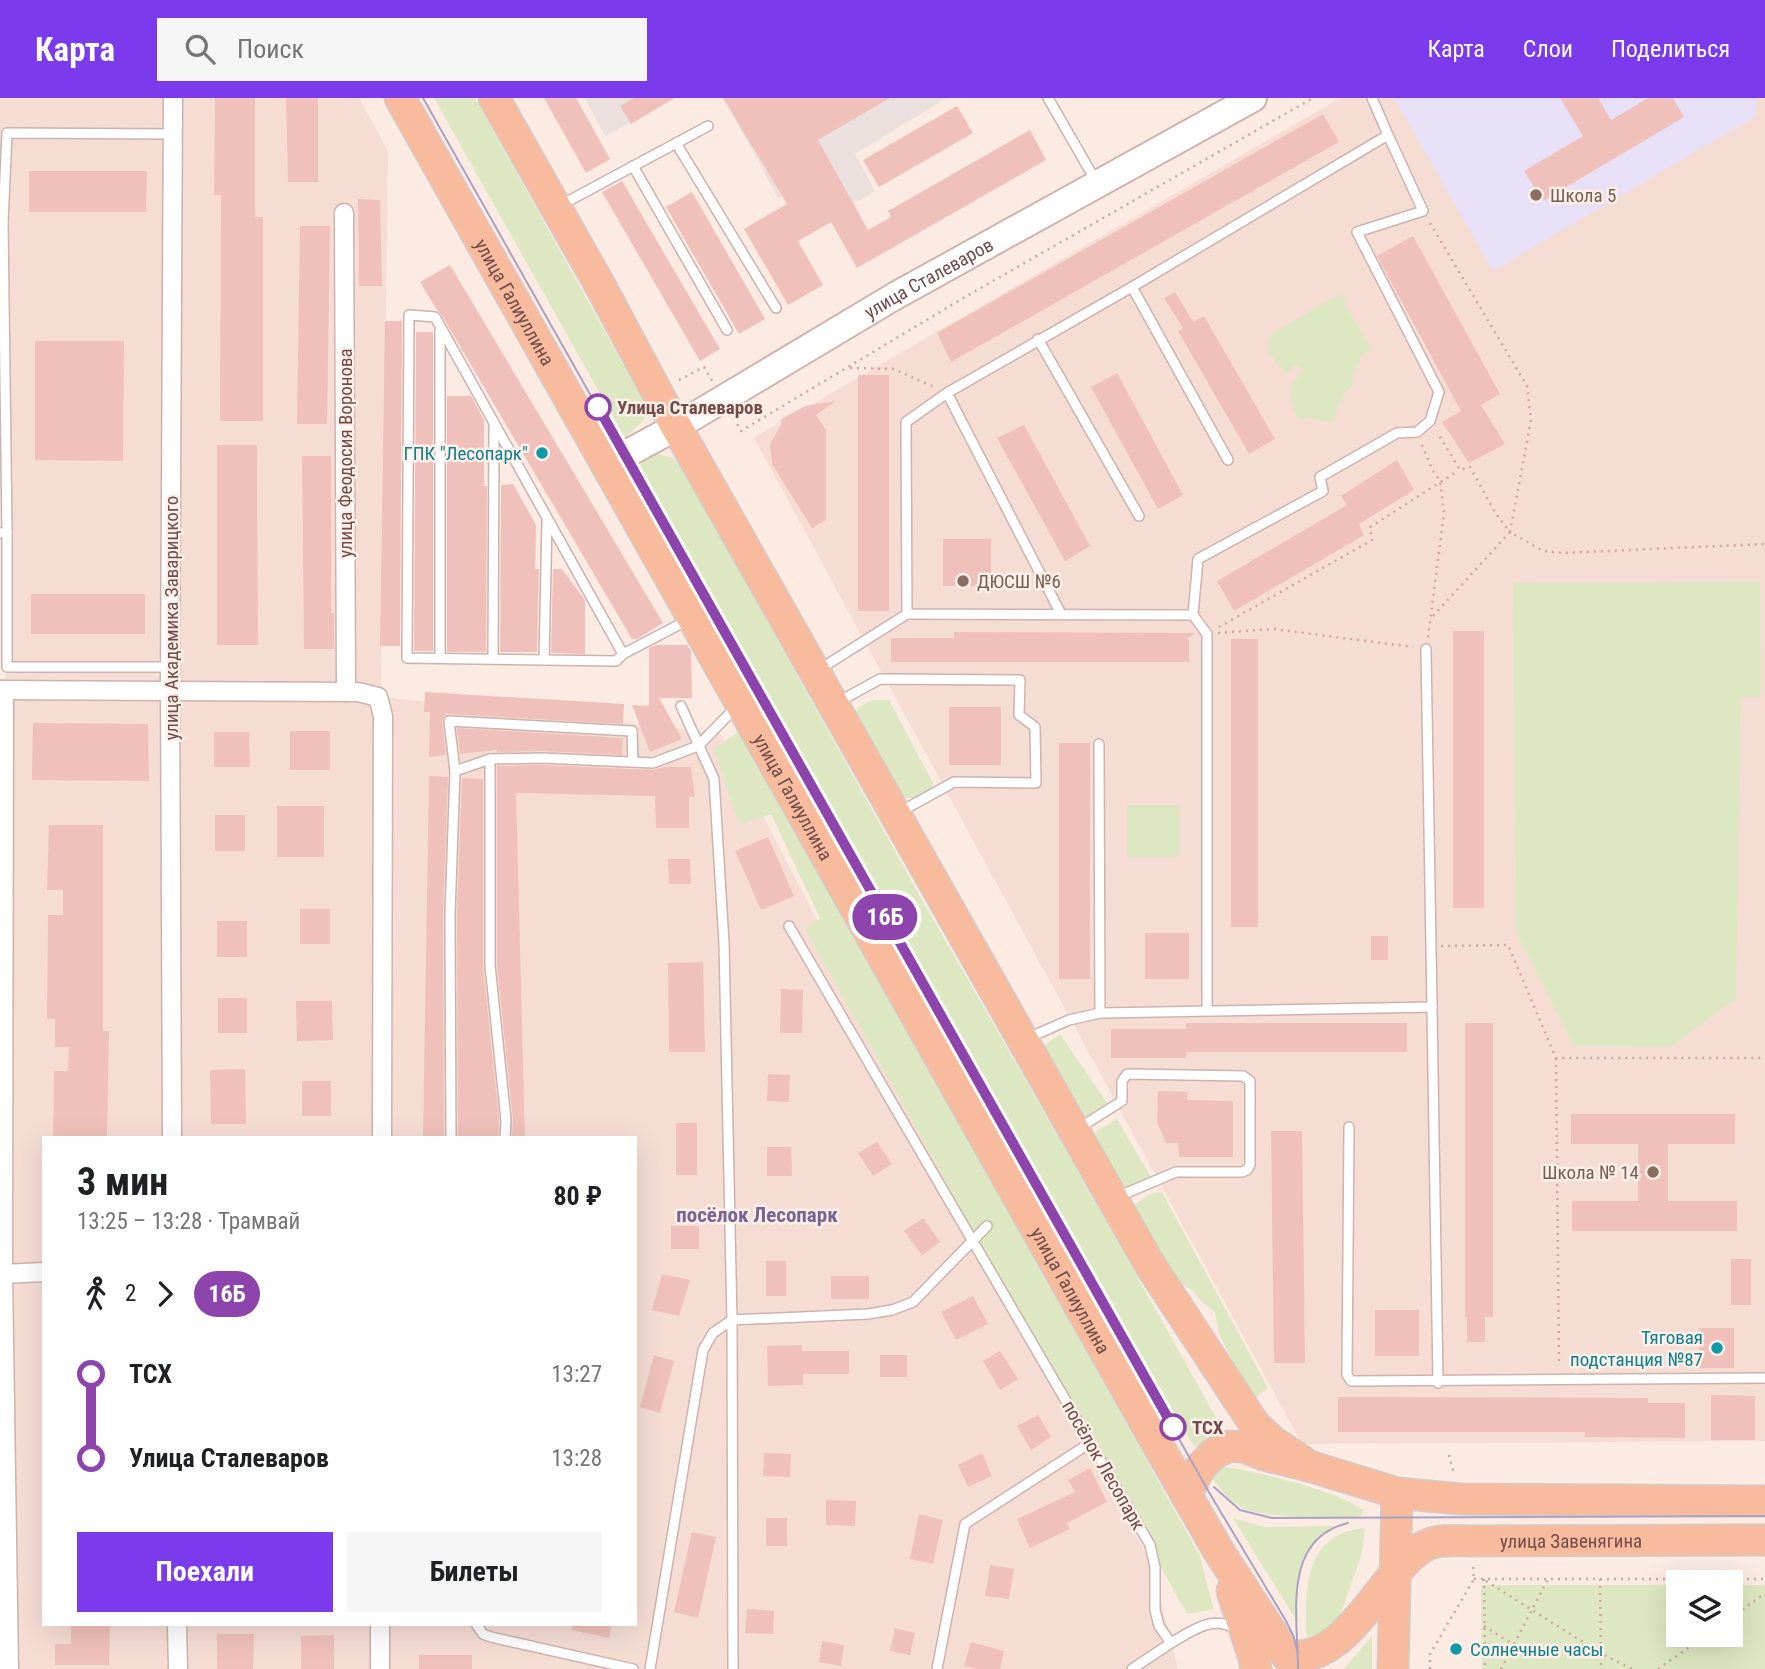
<!DOCTYPE html>
<html lang="ru">
<meta charset="utf-8">
<style>
:root{--surface:#fff;--page:#f6f6f6;--text:#202124;--muted:#757577;--accent:#7c3aed}
body{margin:0;font-family:"Roboto Condensed",sans-serif;background:var(--page);color:var(--text);height:100vh;display:flex;flex-direction:column;font-size:26px;white-space:nowrap}
*{box-sizing:border-box;margin:0}
p{font-size:23px;color:var(--muted)}
.icon{flex:none;width:38px;height:38px;fill:none;stroke:currentColor;stroke-width:2;stroke-linecap:round;stroke-linejoin:round}
.map{position:relative;flex:1;overflow:hidden}
.details{position:absolute;left:42px;top:1038px;width:595px;height:490px;display:flex;flex-direction:column;background:var(--surface);border-radius:0px;box-shadow:0 7px 28px #0002}
.details>*{flex:none}
.badge{padding:0 14px;border-radius:23px;font-size:24px;line-height:46px}
.buttons{position:absolute;left:1666px;top:1472px;display:grid;gap:14px}
.buttons a{display:grid;place-items:center;width:77px;height:77px;border-radius:0px;background:var(--surface);box-shadow:0 7px 28px #0002;font-size:35px}
.map>.badge{position:absolute;translate:-50% -50%;box-shadow:0 0 0 4px #fff}
.legs{display:flex;align-items:center;gap:10px;height:77px;padding:0 35px;font-size:23px}
.legs p{margin-inline-start:auto}
.head{display:flex;align-items:center;justify-content:space-between;height:119px;padding:0 35px}
h1{font-size:38px;font-weight:700;line-height:52px}
.button{display:flex;gap:14px;margin-top:auto;padding:14px 35px}
.button a{flex:1;height:80px;border-radius:0px;background:var(--accent);color:#fff;font-size:28px;font-weight:700;line-height:80px;text-align:center}
.button a+a{background:var(--page);color:var(--text)}
ul{padding:0 35px;list-style:none}
li{display:flex;align-items:center;gap:24px;height:84px;font-size:26px}
li i{display:grid;place-items:center;width:10px;height:100%;margin:0 9px;background:currentColor}
li i::after{content:'';width:18px;height:18px;margin:-9px;border:5px solid;border-radius:50%;background:var(--surface)}
li p{margin-inline-start:auto}
li:first-child i{background:linear-gradient(#0000 50%,currentColor 0)}
li:last-child i{background:linear-gradient(currentColor 50%,#0000 0)}
header{display:flex;align-items:center;gap:42px;box-sizing:border-box;height:98px;padding:0 35px;background:var(--accent);color:#fff}
header strong{font-size:33px}
nav{display:flex;gap:38px;margin-inline-start:auto;font-size:24px}
.search{width:490px;height:63px;background:var(--page);display:flex;align-items:center;gap:18px;box-sizing:border-box;padding:0 24px;border-radius:0px;color:var(--muted);font-size:26px}
.map>svg:first-child{display:block}
.residential{fill:#f5ddd4;fill-rule:evenodd}
.industrial{fill:#ebe0dd}
.education{fill:#e8e0f7}
.green{fill:#dde8c2}
.building{fill:#f0c1bb}
.lines{fill:none;stroke-linecap:round;stroke-linejoin:round}
.lane-casing{stroke:#ceb2ad;stroke-width:12}
.street-casing{stroke:#ceb2ad;stroke-width:21}
.secondary-casing{stroke:#d3b2ac;stroke-width:30}
.primary-casing{stroke:#d5c9c9;stroke-width:33}
.path{stroke:#d4a49f;stroke-width:2.5;stroke-dasharray:2 5;stroke-linecap:butt}
.lane{stroke:#fff;stroke-width:9}
.street{stroke:#fff;stroke-width:18}
.secondary{stroke:#fff;stroke-width:26}
.primary{stroke:#f8bb9d;stroke-width:30}
.tram{stroke:#aaa2c4;stroke-width:2}
.line-1-casing{stroke:#fff;stroke-width:16}
.line-1{stroke:#8e44ad;stroke-width:10}
.education-dot{fill:#8d6e63;stroke:#feefe9;stroke-width:2.5}
.stop-1-dot{fill:#fff;stroke:#8e44ad;stroke-width:3.5}
.culture-dot{fill:#0f9aa8;stroke:#feefe9;stroke-width:2.5}
.labels{text-anchor:middle;stroke-width:5;stroke-linejoin:round;paint-order:stroke}
.education-label{font-size:19px;fill:#785e54;stroke:#feefe9;text-anchor:start}
.street-label{font-size:19px;fill:#724c4a;stroke:#feefe9}
.stop-label{font-size:19px;font-weight:bold;fill:#724c4a;stroke:#feefe9;text-anchor:start}
.culture-label{font-size:19px;fill:#0d838f;stroke:#feefe9;text-anchor:end}
.neighbourhood-label{font-size:21px;font-weight:bold;fill:#776596;stroke:#feefe9}
</style>
<header>
<strong>Карта</strong>
<div class="search"><svg class="icon" aria-label="search" viewBox="0 0 24 24"><circle cx="10" cy="10" r="6"/><path d="M15 15l6 6"/></svg>Поиск</div>
<nav><a>Карта</a><a>Слои</a><a>Поделиться</a></nav>
</header>
<div class="map">
<svg width="1765" height="1571" viewBox="0 0 1765 1571">
<rect width="100%" height="100%" fill="#fbebe3"/>
<g class="residential">
<path d="M 0,0 L 359,0 L 388,53 L 381,599 L 720,635 L 1152,1468 L 1178,1571 L 3,1571 L 6,598 L 0,220 ZM 44,1040 L 635,1040 L 635,1526 L 44,1526 Z"/>
<polygon points="1340,0 1765,0 1765,1343 1302,1346 754,340"/>
</g>
<g class="industrial">
<polygon points="585,0 676,0 605,38"/>
<polygon points="724,0 946,0 855,56 875,93 836,116 814,80 778,100"/>
</g>
<polygon class="education" points="1394,0 1756,0 1756,18 1493,173"/>
<g class="green">
<polygon points="434,0 475,0 644,304 645,321 625,340"/>
<path d="M 1338,196 L 1346,201 L 1345,206 L 1365,240 L 1365,244 L 1370,246 L 1371,252 L 1363,256 L 1352,279 L 1354,287 C 1340,296 1338,309 1334,324 L 1306,320 L 1300,322 C 1293,312 1285,292 1297,280 C 1300,277 1303,274 1304,271 L 1294,267 L 1288,275 L 1284,274 C 1274,262 1262,251 1272,236 L 1330,201 L 1335,200 Z"/>
<polygon points="658,356 673,360 684,373 921,800 1083,1082 1227,1339 1209,1343 1195,1349 1179,1325 640,368 643,361"/>
<polygon points="1760,484 1761,599 1741,599 1736,900 1671,949 1574,948 1516,834 1513,485"/>
<path d="M 872,602 L 889,602 L 933,685 C 928,700 913,702 900,699 L 855,619 L 858,610 Z"/>
<polygon points="740,633 1199,1456 1214,1511 1187,1516 805,831 820,820 771,716 739,727 714,650"/>
<rect x="1127" y="707" width="52" height="52"/>
<polygon points="1060,936 1107,1005 1107,1010 1083,1024 1043,960 1044,948"/>
<path d="M 1117,1021 L 1152,1081 C 1139,1087 1130,1094 1117,1085 L 1094,1040 L 1097,1033 Z"/>
<polygon points="1162,1094 1268,1290 1252,1302 1219,1236 1215,1214 1203,1205 1193,1193 1168,1177 1131,1109 1150,1096"/>
<path d="M 1220,1368 C 1256,1373 1335,1392 1363,1412 L 1362,1417 C 1343,1423 1260,1419 1243,1410 C 1228,1402 1218,1389 1209,1375 Z"/>
<path d="M 1233,1420 L 1264,1429 L 1334,1428 C 1292,1455 1297,1480 1298,1525 Z"/>
<path d="M 1365,1430 L 1362,1455 L 1334,1535 L 1307,1561 C 1307,1509 1294,1437 1365,1430 Z"/>
<polygon points="1481,1487 1678,1487 1678,1536 1731,1536 1731,1487 1765,1487 1765,1571 1482,1571"/>
<polygon points="1372,1538 1372,1571 1344,1571"/>
</g>
<g class="building">
<polygon points="215,0 255,0 255,119 263,119 263,323 220,323 221,97 214,97"/>
<polygon points="286,0 318,0 318,84 288,84"/>
<polygon points="544,0 576,0 610,61 586,75"/>
<polygon points="634,0 674,0 631,26 620,8"/>
<polygon points="723,0 890,0 818,42 868,132 891,119 888,113 1030,32 1046,62 857,170 831,124 798,143 823,187 788,207 744,131 787,106"/>
<polygon points="1560,0 1598,0 1611,22 1648,0 1673,0 1684,19 1543,103 1524,73 1583,38"/>
<polygon points="957,8 973,35 879,89 863,62"/>
<polygon points="1323,16 1339,44 951,264 937,235"/>
<polygon points="29,73 147,73 146,114 29,114"/>
<polygon points="622,83 720,251 700,263 602,94"/>
<polygon points="692,94 765,221 739,236 666,109"/>
<polygon points="358,101 380,102 382,188 359,188"/>
<polygon points="300,128 330,128 327,326 297,326"/>
<polygon points="1413,138 1500,296 1481,307 1505,346 1469,365 1442,324 1461,313 1377,158"/>
<polygon points="450,167 663,525 637,541 632,541 441,216 437,212 420,184"/>
<polygon points="1175,194 1193,224 1204,218 1275,341 1249,356 1178,233 1183,230 1164,200"/>
<polygon points="385,223 402,223 400,548 380,548"/>
<polygon points="416,234 433,234 433,553 414,553"/>
<polygon points="35,243 124,243 123,363 35,362"/>
<polygon points="1117,275 1183,397 1158,411 1091,289"/>
<rect x="858" y="277" width="31" height="236"/>
<polygon points="447,298 471,298 484,322 484,388 487,388 486,554 447,554"/>
<polygon points="836,303 816,317 826,332 826,422 812,430 772,366 770,346 782,325 780,322 805,308"/>
<polygon points="1024,327 1090,448 1065,463 997,340"/>
<polygon points="217,347 257,347 258,547 217,547"/>
<polygon points="302,358 331,358 331,515 334,515 334,551 304,551"/>
<polygon points="1397,362 1414,392 1359,426 1364,437 1234,513 1217,483 1347,407 1341,398"/>
<polygon points="513,386 536,427 535,471 539,471 537,554 500,554 501,387"/>
<rect x="943" y="441" width="48" height="47"/>
<polygon points="553,471 562,471 585,502 585,556 551,555"/>
<rect x="31" y="496" width="114" height="40"/>
<rect x="1453" y="533" width="31" height="277"/>
<polygon points="954,534 1196,535 1186,541 1189,541 1189,564 891,564 891,540 954,540"/>
<rect x="1231" y="541" width="27" height="288"/>
<polygon points="656,547 687,547 691,553 692,600 659,600 682,641 650,654 632,607 649,608 649,550"/>
<polygon points="425,594 624,606 623,626 449,616 445,617 442,623 446,657 429,659 430,614 424,614"/>
<rect x="949" y="609" width="52" height="58"/>
<polygon points="33,625 148,626 149,683 32,682"/>
<polygon points="457,630 623,640 622,657 542,653 497,654 497,652 460,656"/>
<rect x="290" y="633" width="40" height="39"/>
<polygon points="214,634 249,634 250,669 214,669"/>
<rect x="1059" y="645" width="31" height="236"/>
<polygon points="542,667 653,672 663,669 691,669 695,699 689,699 689,730 656,730 655,698 516,695 525,1040 512,1040 513,1021 497,867 497,668"/>
<polygon points="429,678 448,679 443,816 444,1040 423,1040"/>
<polygon points="462,680 483,681 483,867 499,1022 498,1040 458,1040 457,816"/>
<rect x="277" y="708" width="47" height="51"/>
<rect x="215" y="717" width="30" height="36"/>
<polygon points="49,727 103,727 103,933 109,933 107,1040 53,1040 54,973 68,973 69,949 55,949 55,921 47,921 48,817 63,817 63,792 47,792"/>
<polygon points="768,739 794,798 761,812 735,753"/>
<polygon points="668,761 690,761 691,786 669,786"/>
<rect x="300" y="811" width="30" height="35"/>
<rect x="217" y="823" width="30" height="36"/>
<rect x="1145" y="835" width="44" height="46"/>
<rect x="1371" y="838" width="17" height="24"/>
<polygon points="703,864 705,954 669,954 668,865"/>
<polygon points="781,891 803,892 802,935 780,935"/>
<rect x="218" y="900" width="29" height="35"/>
<polygon points="296,903 332,903 333,942 297,943"/>
<polygon points="1186,925 1407,925 1407,954 1186,954 1186,960 1111,960 1111,931 1186,931"/>
<polygon points="1465,925 1493,925 1493,1219 1485,1219 1485,1244 1467,1244 1467,1219 1465,1219"/>
<polygon points="245,971 246,1026 211,1026 210,972"/>
<polygon points="768,976 790,977 789,1004 767,1003"/>
<rect x="302" y="983" width="29" height="35"/>
<polygon points="1158,993 1188,994 1187,1002 1233,1003 1233,1059 1179,1059 1178,1045 1166,1045 1157,1024"/>
<polygon points="1571,1016 1735,1016 1735,1046 1668,1046 1668,1103 1737,1103 1737,1133 1572,1133 1572,1103 1638,1103 1638,1046 1571,1046"/>
<rect x="676" y="1025" width="21" height="52"/>
<polygon points="1271,1033 1302,1033 1305,1265 1274,1265"/>
<polygon points="877,1044 892,1066 873,1078 858,1055"/>
<polygon points="767,1049 791,1049 792,1078 767,1078"/>
<polygon points="923,1120 940,1144 922,1157 904,1133"/>
<rect x="671" y="1128" width="28" height="23"/>
<rect x="1731" y="1161" width="20" height="46"/>
<rect x="766" y="1163" width="20" height="35"/>
<polygon points="662,1176 690,1182 679,1218 652,1212"/>
<rect x="831" y="1178" width="38" height="23"/>
<polygon points="973,1198 988,1226 956,1242 941,1214"/>
<rect x="1375" y="1212" width="44" height="46"/>
<rect x="1699" y="1230" width="35" height="40"/>
<polygon points="802,1247 802,1253 849,1253 849,1276 803,1276 803,1287 768,1288 767,1248"/>
<polygon points="1000,1253 1018,1281 1000,1292 983,1263"/>
<polygon points="654,1257 674,1263 660,1315 640,1309"/>
<rect x="880" y="1257" width="27" height="22"/>
<polygon points="1711,1297 1755,1298 1755,1342 1711,1342"/>
<polygon points="1338,1299 1648,1300 1648,1305 1685,1305 1685,1340 1585,1339 1585,1334 1338,1334"/>
<polygon points="1038,1317 1051,1339 1031,1352 1017,1328"/>
<polygon points="764,1355 791,1356 790,1379 763,1378"/>
<polygon points="982,1355 992,1378 968,1389 958,1367"/>
<polygon points="1090,1370 1107,1404 1067,1425 1070,1431 1030,1450 1017,1421 1075,1394 1068,1382"/>
<polygon points="826,1402 856,1403 855,1428 826,1427"/>
<polygon points="919,1416 943,1422 933,1466 910,1461"/>
<rect x="766" y="1420" width="21" height="28"/>
<polygon points="692,1434 716,1439 698,1520 674,1514"/>
<polygon points="990,1467 1014,1471 1009,1501 985,1498"/>
<polygon points="747,1511 774,1513 773,1536 745,1535"/>
<polygon points="71,1526 110,1526 109,1567 55,1567 55,1546 71,1546"/>
<polygon points="572,1526 612,1526 609,1540 572,1532"/>
<polygon points="895,1530 915,1535 910,1557 890,1553"/>
<polygon points="217,1536 254,1536 253,1571 217,1571"/>
<polygon points="334,1537 334,1571 301,1571 301,1538"/>
<polygon points="822,1543 844,1547 841,1568 819,1564"/>
<polygon points="971,1544 1004,1553 1000,1571 977,1571 964,1568"/>
<rect x="419" y="1557" width="53" height="14"/>
</g>
<g class="lines">
<g class="lane-casing">
<g id="lane">
<polyline points="1048,0 1097,85"/>
<polyline points="1372,0 1388,37 1132,189 947,295 906,324 907,516 1193,517 1198,461 1323,393 1320,379 1397,335 1417,334 1430,323 1439,294 1357,134 1423,113 1388,37"/>
<polyline points="676,45 776,210"/>
<polyline points="633,68 727,232"/>
<polyline points="561,107 708,28"/>
<polyline points="0,124 3,124 7,35 173,36"/>
<polyline points="3,124 7,435"/>
<polyline points="1132,189 1228,362"/>
<polyline points="1038,241 1139,418"/>
<polyline points="947,295 1061,516"/>
<polyline points="0,435 7,435 7,569 171,569"/>
<polyline points="1193,517 1207,536 1207,912"/>
<polyline points="623,556 435,219 409,217 407,560 616,563 623,556 688,522"/>
<polyline points="440,560 440,233"/>
<polyline points="493,561 494,328"/>
<polyline points="544,562 547,422"/>
<polyline points="820,571 907,516"/>
<polyline points="838,604 880,581 1020,582 1019,617 1035,629 1036,685 954,684 898,715"/>
<polyline points="681,608 714,681 724,845 732,1222 733,1571"/>
<polyline points="1099,646 1100,915"/>
<polyline points="490,661 490,867 506,1022 505,1040"/>
<polyline points="455,673 449,623 632,633 633,664"/>
<path d="M 789,828 L 1150,1447 L 1155,1469 L 1155,1512 L 1159,1528 L 1171,1545 C 1193,1532 1213,1516 1237,1532"/>
<polyline points="1432,909 1438,1285"/>
<polyline points="1028,940 1069,922 1100,915 1432,909 1426,551"/>
<polyline points="1349,1029 1347,1277 1351,1283 1765,1280"/>
<polyline points="1079,1030 1122,1003 1122,983 1127,976 1243,978 1250,983 1250,1067 1247,1072 1242,1074 1176,1074 1117,1099"/>
<polyline points="451,1040 450,816 455,673 490,661 542,660 653,665 698,648 737,608"/>
<polyline points="476,1526 483,1536 491,1539 633,1571"/>
<polyline points="650,1571 703,1252 713,1235 732,1222 868,1216 892,1212 913,1204 987,1128"/>
<polyline points="937,1571 965,1426 1090,1345"/>
<polyline points="1132,1571 1171,1545"/>
</g>
</g>
<g class="street-casing">
<g id="street">
<polyline points="344,115 346,594"/>
<polyline points="0,592 358,594 378,599 383,618 382,1040"/>
<polyline points="4,592 3,1176 44,1174"/>
<polyline points="172,1040 170,585 173,0"/>
<polyline points="3,1176 9,1571"/>
<polyline points="177,1526 178,1571"/>
<polyline points="380,1571 380,1526"/>
</g>
</g>
<g class="secondary-casing">
<g id="secondary">
<path id="s1" d="M 606,367 L 676,329 L 895,198 L 1253,0"/>
</g>
</g>
<g class="primary-casing">
<g id="primary">
<path id="s2" d="M 400,0 L 1156,1344 L 1218,1452 L 1286,1557 C 1349,1571 1387,1462 1429,1446 C 1441,1441 1459,1443 1472,1443 L 1765,1442"/>
<polyline points="494,0 602,191 659,298 1150,1167 1255,1327 1272,1343 1309,1368"/>
<polyline points="1186,1397 1200,1370 1213,1356 1229,1348 1244,1349 1264,1357 1309,1368 1397,1395 1460,1401 1765,1403"/>
<polyline points="1232,1493 1254,1560 1256,1571"/>
<polyline points="1393,1571 1397,1395"/>
</g>
</g>
<g class="path">
<polyline points="1430,125 1527,288 1531,322 1510,434 1496,416 1470,369 1460,372 1437,334"/>
<polyline points="850,270 894,271 934,289"/>
<polyline points="679,282 704,269 713,284"/>
<polyline points="734,320 741,333 965,199 1313,0"/>
<polyline points="1422,347 1432,371 1440,383 1444,415 1428,540"/>
<polyline points="1433,518 1510,434 1543,453 1562,455 1765,446"/>
<polyline points="1219,529 1372,442 1370,429 1458,373"/>
<polyline points="1218,535 1274,531 1413,549"/>
<polyline points="1441,848 1508,847 1556,960 1765,960"/>
<polyline points="1556,960 1559,1268"/>
<polyline points="1449,1357 1454,1376"/>
<polyline points="1474,1481 1765,1481"/>
<polyline points="1484,1481 1485,1571"/>
<polyline points="1600,1481 1601,1571"/>
<polyline points="1486,1483 1602,1556 1632,1571"/>
<polyline points="1731,1520 1765,1495"/>
<polyline points="1484,1528 1514,1547"/>
<polyline points="1430,1571 1430,1556 1474,1481 1473,1467"/>
<polyline points="1501,1571 1548,1481"/>
<polyline points="1658,1571 1708,1536"/>
</g>
<use href="#lane" class="lane"/>
<use href="#street" class="street"/>
<use href="#secondary" class="secondary"/>
<use href="#primary" class="primary"/>
<g class="tram">
<polyline points="423,0 1210,1396 1286,1523 1293,1537 1298,1555"/>
<polyline points="1214,1389 1240,1412 1272,1420 1765,1418"/>
<path d="M 1298,1571 C 1298,1519 1281,1441 1348,1425"/>
</g>
</g>
<g class="lines">
<g class="line-1-casing">
<polyline id="line-1" points="598,309 1173,1329"/>
</g>
<use href="#line-1" class="line-1"/>
</g>
<g class="education-dot">
<circle cx="1536" cy="97" r="7"/>
<circle cx="963" cy="483" r="7"/>
<circle cx="1653" cy="1074" r="7"/>
</g>
<g class="stop-1-dot">
<circle cx="598" cy="309" r="12"/>
<circle cx="1173" cy="1329" r="12"/>
</g>
<g class="culture-dot">
<circle cx="542" cy="355" r="7"/>
<circle cx="1717" cy="1250" r="7"/>
<circle cx="1456" cy="1551" r="7"/>
</g>
<g class="labels">
<g class="education-label">
<text x="1550" y="104">Школа 5</text>
<text x="977" y="490">ДЮСШ №6</text>
<text x="1639" y="1081" text-anchor="end">Школа № 14</text>
</g>
<g class="street-label">
<text dy="7" stroke="none"><textPath href="#s1" startOffset="373">улица Сталеваров</textPath></text>
<text dy="7" stroke="none"><textPath href="#s2" startOffset="234">улица Галиуллина</textPath></text>
<text transform="translate(345 355) rotate(-90)" y="7">улица Феодосия Воронова</text>
<text transform="translate(171 520) rotate(-90)" y="7">улица Академика Заварицкого</text>
<text dy="7" stroke="none"><textPath href="#s2" startOffset="802">улица Галиуллина</textPath></text>
<text dy="7" stroke="none"><textPath href="#s2" startOffset="1368">улица Галиуллина</textPath></text>
<text transform="translate(1104 1367) rotate(60)" y="7">посёлок Лесопарк</text>
<text dy="7" stroke="none"><textPath href="#s2" startOffset="2123">улица Завенягина</textPath></text>
</g>
<g class="stop-label">
<text x="617" y="316">Улица Сталеваров</text>
<text x="1192" y="1336">ТСХ</text>
</g>
<g class="culture-label">
<text x="528" y="362">ГПК "Лесопарк"</text>
<text x="1703" y="1246">Тяговая<tspan x="1703" dy="22">подстанция №87</tspan></text>
<text x="1470" y="1558" text-anchor="start">Солнечные часы</text>
</g>
<g class="neighbourhood-label">
<text x="757" y="1124">посёлок Лесопарк</text>
</g>
</g>
</svg>
<div class="buttons">
<a><svg class="icon" aria-label="layers" viewBox="0 0 24 24"><path d="M12 4l9 5-9 5-9-5zM3 14l9 5 9-5"/></svg></a>
</div>
<b class="badge" style="left:885px;top:819px;background:#8e44ad;color:#fff">16Б</b>
<section class="details">
<div class="head"><div><h1>3 мин</h1><p>13:25 – 13:28 · Трамвай</p></div><b>80 ₽</b></div>
<div class="legs"><svg class="icon" aria-label="walk" viewBox="0 0 24 24"><circle cx="13" cy="4" r="2"/><path d="M13 8l-2 6 4 7M11 14l-3 7M7 12l3-4h3l4 4"/></svg>2<svg class="icon" aria-label="forward" viewBox="0 0 24 24"><path d="M9 5l7 7-7 7"/></svg><b class="badge" style="background:#8e44ad;color:#fff">16Б</b></div>
<ul>
<li><i style="color:#8e44ad"></i><b>ТСХ</b><p>13:27</p></li>
<li><i style="color:#8e44ad"></i><b>Улица Сталеваров</b><p>13:28</p></li>
</ul>
<div class="button"><a>Поехали</a><a>Билеты</a></div>
</section>
</div>
